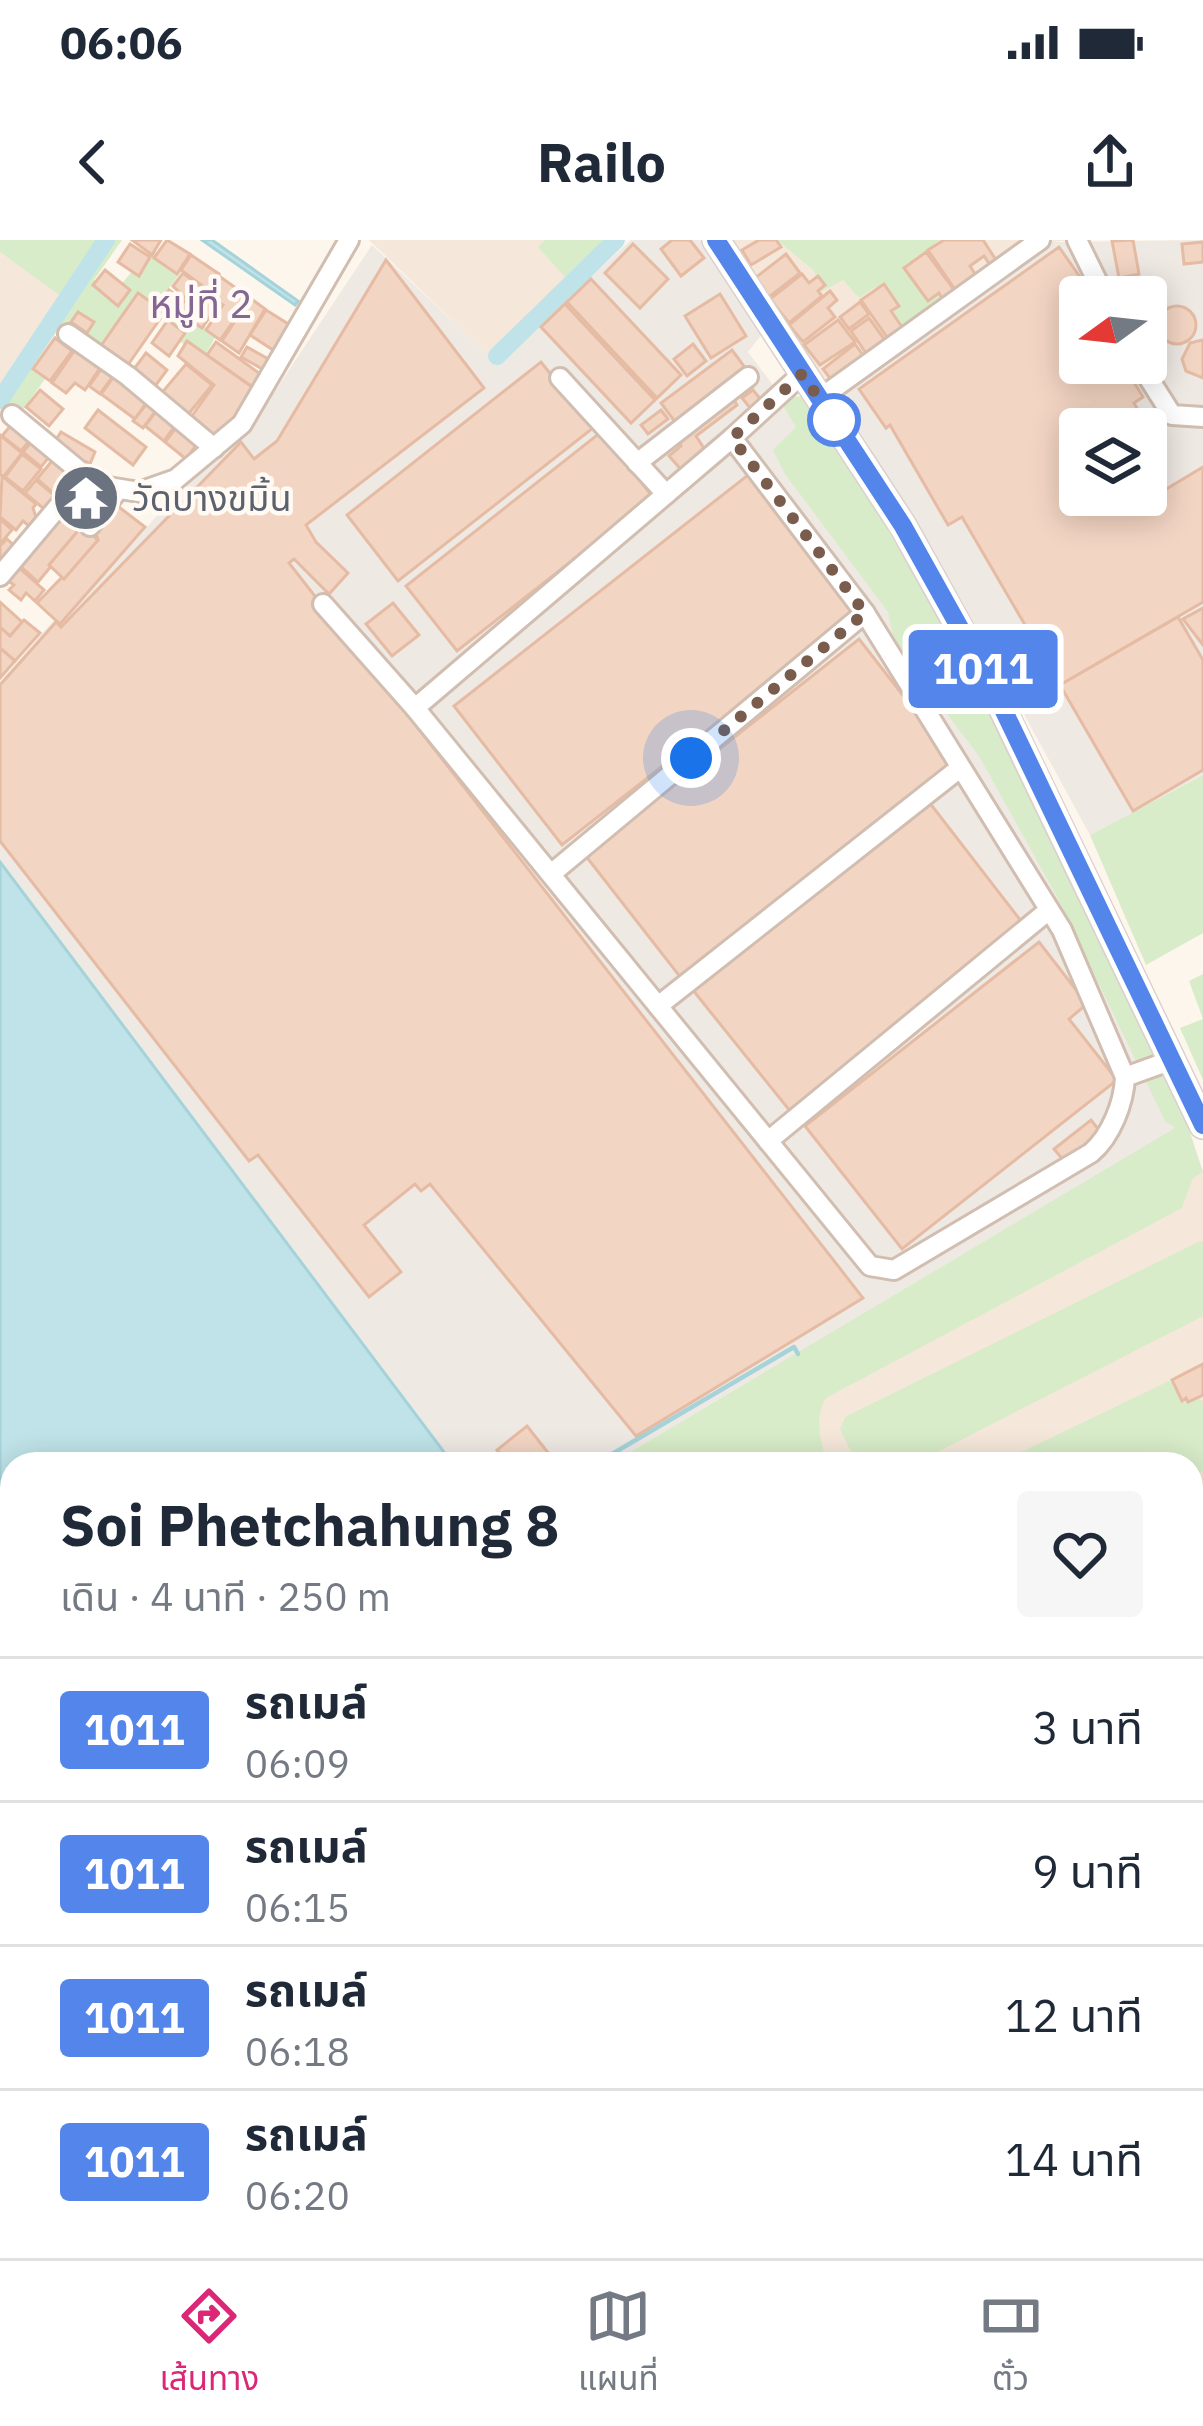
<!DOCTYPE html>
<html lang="th">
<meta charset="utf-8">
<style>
:root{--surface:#fff;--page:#f6f6f7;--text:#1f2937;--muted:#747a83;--line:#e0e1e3;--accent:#db2777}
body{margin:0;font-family:"IBM Plex Sans","Noto Sans Thai",sans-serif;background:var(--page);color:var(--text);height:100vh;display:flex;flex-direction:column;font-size:45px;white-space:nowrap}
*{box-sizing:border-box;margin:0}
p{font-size:39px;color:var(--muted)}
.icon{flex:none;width:66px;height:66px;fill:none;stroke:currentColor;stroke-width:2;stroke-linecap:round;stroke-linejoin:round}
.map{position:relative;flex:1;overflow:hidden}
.details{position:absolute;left:0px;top:1212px;width:1203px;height:807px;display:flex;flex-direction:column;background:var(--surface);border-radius:36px 36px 0 0;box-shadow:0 6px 30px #0003}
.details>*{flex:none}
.badge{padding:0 24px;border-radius:9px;font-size:42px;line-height:78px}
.needle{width:78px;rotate:255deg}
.fabs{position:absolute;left:1059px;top:36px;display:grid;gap:24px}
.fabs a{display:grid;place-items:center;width:108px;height:108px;border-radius:12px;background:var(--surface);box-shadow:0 6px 30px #0003;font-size:60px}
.you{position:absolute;width:60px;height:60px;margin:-30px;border:9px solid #fff;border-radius:50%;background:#1a73e8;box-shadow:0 0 0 18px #1a73e833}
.map>.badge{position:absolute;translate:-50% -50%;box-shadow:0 0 0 6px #fff}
.round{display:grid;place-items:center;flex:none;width:126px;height:126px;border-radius:12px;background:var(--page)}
.summary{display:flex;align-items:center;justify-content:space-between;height:204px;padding:0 60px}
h1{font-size:57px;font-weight:700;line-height:90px}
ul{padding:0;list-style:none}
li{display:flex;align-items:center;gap:36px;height:144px;padding:0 60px;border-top:3px solid var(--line)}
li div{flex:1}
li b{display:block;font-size:45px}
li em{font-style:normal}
li .badge{min-width:132px;font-weight:700;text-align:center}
.status{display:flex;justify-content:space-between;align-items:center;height:84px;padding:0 60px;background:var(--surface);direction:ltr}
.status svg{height:33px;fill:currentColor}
header{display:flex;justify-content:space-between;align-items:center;height:156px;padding:0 60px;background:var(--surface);font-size:54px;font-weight:700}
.tab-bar{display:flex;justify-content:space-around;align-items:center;height:168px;border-top:3px solid var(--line);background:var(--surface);font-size:33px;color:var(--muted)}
.tab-bar a{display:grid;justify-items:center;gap:6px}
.tab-bar .current{color:var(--accent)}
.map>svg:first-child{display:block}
.residential{fill:#f5e8da}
.industrial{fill:#efe9e4;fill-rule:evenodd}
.green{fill:#d8ecc9}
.water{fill:#bfe3e8;stroke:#a5d3da;stroke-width:3}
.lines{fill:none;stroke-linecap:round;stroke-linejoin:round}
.stream{stroke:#a5d3da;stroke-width:4.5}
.canal{stroke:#bfe3e8;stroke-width:18}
.building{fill:#f3d5c3;stroke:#e6bba3;stroke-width:3}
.minor-casing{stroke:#d1beb0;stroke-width:24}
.major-casing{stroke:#dad1cd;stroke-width:30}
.minor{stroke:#fff;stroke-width:18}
.major{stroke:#fbd9a5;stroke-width:24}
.line-casing{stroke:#fff;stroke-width:27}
.line{stroke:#5385ea;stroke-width:18}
.walk{stroke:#7a5c4d;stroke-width:12;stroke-dasharray:0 21.6}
.stop-dot{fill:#fff;stroke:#5385ea;stroke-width:6}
.labels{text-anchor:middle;stroke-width:9;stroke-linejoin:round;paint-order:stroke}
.worship-label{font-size:36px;fill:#5b616d;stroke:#fffaf3;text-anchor:start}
.neighbourhood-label{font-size:39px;fill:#846695;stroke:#fffaf3}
</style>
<div class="status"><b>06:06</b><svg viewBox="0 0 49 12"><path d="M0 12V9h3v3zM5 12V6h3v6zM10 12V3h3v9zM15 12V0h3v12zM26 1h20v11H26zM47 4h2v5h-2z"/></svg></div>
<header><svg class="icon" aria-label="back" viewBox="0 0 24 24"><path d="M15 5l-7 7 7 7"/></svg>Railo<svg class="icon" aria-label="share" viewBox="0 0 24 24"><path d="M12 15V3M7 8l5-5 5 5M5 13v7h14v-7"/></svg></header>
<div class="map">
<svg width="1203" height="2018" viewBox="0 0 1203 2018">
<rect width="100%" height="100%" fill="#fdf6ec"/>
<g class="residential">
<polygon points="369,0 608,0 488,115"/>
<polygon points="730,0 777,0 814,31 843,40 859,58 940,0 1071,0 1052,2 838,157 757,47"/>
<polygon points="0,12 65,58 0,153"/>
<polygon points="1203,930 1203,1412 1191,1416 1191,1224 610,1224"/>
<polygon points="0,1804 9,1822 5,1828 12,1847 12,2007 81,2007 86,2018 0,2018"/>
</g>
<g class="industrial">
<polygon points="631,0 700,0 762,94 748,112 794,173 982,481 1176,888 610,1224 453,1224 0,622 0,441 55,379 61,383 196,232 249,190 372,5 497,123"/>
<path d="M 1203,0 L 1203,535 L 1090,595 L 962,361 L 838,157 L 1052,2 ZM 1080,57 L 1146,57 L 1146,123 L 1080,123 ZM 1080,189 L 1146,189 L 1146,255 L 1080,255 Z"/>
</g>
<g class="green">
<polygon points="0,0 122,0 94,40 113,54 151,9 182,31 154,67 137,56 96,109 61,85 31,128 45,139 19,175 4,165 0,170 0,153 65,59 0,12"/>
<polygon points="545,0 608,0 566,38 538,7"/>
<polygon points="777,0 940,0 915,18 947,62 904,94 875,47 859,58 843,40 822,51 814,31"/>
<polygon points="181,71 217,94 204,117 166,93"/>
<path d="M 802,156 L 872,263 L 956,407 L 1186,880 L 1203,932 L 1193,938 L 1182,968 L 826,1158 C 814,1177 820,1204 829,1224 L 610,1224 L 1175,888 L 1165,881 L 1055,653 L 979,516 L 895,406 L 888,372 L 785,234 L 773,210 L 796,187 L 782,164 L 791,157 Z"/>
<polygon points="1203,535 1203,693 1146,725 1090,595"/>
<polygon points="1203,734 1203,840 1180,788 1203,779 1189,741"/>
<polygon points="1200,1001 1203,1002 1203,1076 914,1224 857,1224 840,1189 845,1177"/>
<polygon points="1169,1141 1203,1161 1203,1231 1194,1235 1198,1254 1203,1253 1203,1272 1191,1275 1191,1224 996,1224"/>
</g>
<g class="water">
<polygon points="202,0 212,0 298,61 295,65"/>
<polygon points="0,622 453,1224 12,1224 12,1847 5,1828 9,1821 0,1804"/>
<polygon points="1203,1871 1203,2018 86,2018 81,2007 1191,2007 1191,1876"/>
</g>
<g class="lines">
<g class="stream">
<polyline points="595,1224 794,1107 798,1114"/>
<polyline points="1191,1272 1195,1271"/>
</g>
<g class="canal">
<polyline points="497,116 616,0"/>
<polyline points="0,160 106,0"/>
<polyline points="40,2018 65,2007"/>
</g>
</g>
<g class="building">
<polygon points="132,0 161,0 152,15"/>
<polygon points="167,0 190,14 177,34 154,18"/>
<polygon points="672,0 690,0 704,18 681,36 661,9"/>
<polygon points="759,0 776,0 781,7 751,25 742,10"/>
<polygon points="944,0 983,0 996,20 990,25 984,16 970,26 977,37 956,51 928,10"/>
<polygon points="1133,0 1139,34 1119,38 1112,1"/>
<polygon points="1203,2 1203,22 1184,24 1182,4"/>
<polygon points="130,4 150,17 139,36 118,22"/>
<polygon points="633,4 668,39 640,68 605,33"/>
<polygon points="1059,7 1094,57 1080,57 1080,123 1122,123 1143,157 1134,163 1139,172 1115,189 1080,189 1080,255 1138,255 1143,263 1203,227 1203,362 1060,445 962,277 948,285 890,185 886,188 859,149"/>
<polygon points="926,12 955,51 943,60 939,53 928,61 904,28"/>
<polygon points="786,14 800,33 769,57 755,38"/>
<polygon points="191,15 219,34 208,50 181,30"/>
<polygon points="386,20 484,148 306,285 316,302 348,333 329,354 294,319 289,323 863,1058 636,1196 430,944 421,951 415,944 364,985 401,1032 369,1057 258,915 249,921 0,601 0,445 56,382 61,387 241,202 254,219 277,201"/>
<polygon points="105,30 130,50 118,66 93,45"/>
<polygon points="183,33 205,50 193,66 173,46"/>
<polygon points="802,34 809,43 818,36 825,45 818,51 822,56 789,83 770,59"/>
<polygon points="219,36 250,58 220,100 206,90 223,65 207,54"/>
<polygon points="591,39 681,135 657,158 567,62"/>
<polygon points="884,44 899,66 891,71 904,90 889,100 861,60"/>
<polygon points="169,50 192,67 181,83 158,66"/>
<polygon points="830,51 837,60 828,68 835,77 803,102 789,85"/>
<polygon points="138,53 162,70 157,77 160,79 125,129 98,110"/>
<polygon points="203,53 219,64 202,88 187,78"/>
<polygon points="720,54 746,96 711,118 685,76"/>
<polygon points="250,58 265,69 239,113 222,101"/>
<polygon points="860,62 869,74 849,89 840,77"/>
<polygon points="565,64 655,160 631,183 541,87"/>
<circle cx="1177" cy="85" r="19"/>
<polygon points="266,70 290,85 273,110 250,95"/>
<polygon points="78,72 94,82 87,93 71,82"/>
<polygon points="869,78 887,103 868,116 851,91"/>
<polygon points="168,80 185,93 169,116 152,103"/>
<polygon points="838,80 855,102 820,125 804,105"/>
<polygon points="55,98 72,111 50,141 33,129"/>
<polygon points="1202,100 1203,100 1203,138 1186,131 1182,119 1190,103"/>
<polygon points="187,101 255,149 232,186 213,200 189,180 214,145 178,116"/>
<polygon points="216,102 263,136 254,148 207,115"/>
<polygon points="693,104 706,121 687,136 674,119"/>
<polygon points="855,104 865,118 833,142 823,129"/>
<polygon points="77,107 102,125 85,150 75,143 66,153 52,143"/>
<polygon points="247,107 272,121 266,131 241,117"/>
<polygon points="732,110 749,133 678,186 661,163"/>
<polygon points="146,113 167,130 153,149 131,133"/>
<polygon points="541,122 593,188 398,341 347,275"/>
<polygon points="186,124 212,145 186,177 160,155"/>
<polygon points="102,128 113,136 100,154 89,146"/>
<polygon points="115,135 148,160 135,179 101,154"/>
<polygon points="40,150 63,169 49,186 26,167"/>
<polygon points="753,150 762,161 751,169 742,158"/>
<polygon points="731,155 737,165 696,196 707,213 685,234 669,216 681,206 676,197"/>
<polygon points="149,161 158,168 143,188 133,181"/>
<polygon points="158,169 177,183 164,201 145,186"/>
<polygon points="98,170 146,207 133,225 85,188"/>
<polygon points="661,170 668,179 648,194 641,185"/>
<polygon points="179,184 200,200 186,219 165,202"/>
<polygon points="11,185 30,200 21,211 2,196"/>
<polygon points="61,192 95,212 90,224 87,222 83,227 53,204"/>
<polygon points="601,192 653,257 457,411 406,346"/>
<polygon points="0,195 22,213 4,236 0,235"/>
<polygon points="32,201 50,216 41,227 23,212"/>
<polygon points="22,214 41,229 23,251 5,237"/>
<polygon points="56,216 77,234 58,257 37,239"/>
<polygon points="748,235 856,374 562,605 454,466"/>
<polygon points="2,236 36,264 33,268 36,277 29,286 23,281 16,290 0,277"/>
<polygon points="36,240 55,256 44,269 25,253"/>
<polygon points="81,252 99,268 38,342 18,324"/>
<polygon points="115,264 145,287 60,384 37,363 98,300 94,288"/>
<polygon points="0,279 12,290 0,304"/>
<polygon points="82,286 98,300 64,339 49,325"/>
<polygon points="7,299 18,309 5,323 0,318 0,306"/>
<polygon points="18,327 44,350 35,361 26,353 21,360 9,350 14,345 7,340"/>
<polygon points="0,362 22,382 10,396 0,387"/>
<polygon points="393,363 419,395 392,416 366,384"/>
<polygon points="1203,368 1203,405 1183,379"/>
<polygon points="1178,377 1203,420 1203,530 1133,571 1060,445"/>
<polygon points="24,380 40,393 15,421 0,408 0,387 10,396"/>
<polygon points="859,399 955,522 681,738 585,615"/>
<polygon points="0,408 15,421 0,438"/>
<polygon points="929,562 1021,681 790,871 692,749"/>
<polygon points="1039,702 1087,764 1069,779 1117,840 902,1009 805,886"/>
<polygon points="1091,880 1105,898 1069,927 1054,909"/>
<polygon points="1203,1124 1203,1155 1188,1162 1186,1158 1182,1161 1172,1140"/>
<polygon points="527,1186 557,1224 508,1224 497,1210"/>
<polygon points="1203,1277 1203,1314 1202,1314 1191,1281"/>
<polygon points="1203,1346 1203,1376 1193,1379 1191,1347"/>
<polygon points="1191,1377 1201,1405 1191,1409"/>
<polygon points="1203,1515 1203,1568 1191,1528 1191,1519"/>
<polygon points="1191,1532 1203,1570 1203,1582 1191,1585"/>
<polygon points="1197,1721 1203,1745 1191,1748 1191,1722"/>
<polygon points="1196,1755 1201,1776 1191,1778 1191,1756"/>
<polygon points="1200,1779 1203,1824 1191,1827 1191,1781"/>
</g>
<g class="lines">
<g class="minor-casing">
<g id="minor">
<polyline points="1077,0 1105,57"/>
<polyline points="68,94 128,136 214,208"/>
<polyline points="1139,123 1172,175 1203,177"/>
<polyline points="560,138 666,254"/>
<polyline points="819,159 1040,0"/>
<polyline points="12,175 88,238 102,246 139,252 176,239 242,184 349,0"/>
<path d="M 732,198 L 865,373 L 1062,690 L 1125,837 C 1124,863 1111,896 1091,913 L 894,1030 L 870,1026 L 415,468 Z"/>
<polyline points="732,198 802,134"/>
<polyline points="637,223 748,137"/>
<polyline points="90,286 118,250"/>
<polyline points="0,336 85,235"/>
<polyline points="323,364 415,468"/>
<polyline points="551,634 865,373"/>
<polyline points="658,766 960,528"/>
<polyline points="1125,837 1172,820"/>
<polyline points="768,901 1049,670"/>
<polyline points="1191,1342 1203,1338"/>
<polyline points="1191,1514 1203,1510"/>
<polyline points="1191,1840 1203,1837"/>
<polyline points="1107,2007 1111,2018"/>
</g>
</g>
<g class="major-casing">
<polyline id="major" points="716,0 903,286 990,443 1203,885"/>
</g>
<use href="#minor" class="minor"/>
<use href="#major" class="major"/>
</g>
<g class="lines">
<g class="line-casing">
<polyline id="line" points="716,0 903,286 990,442 1203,885"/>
</g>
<use href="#line" class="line"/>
<polyline class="walk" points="691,518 865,373 732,198 802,134 838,186 834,180"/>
</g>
<defs>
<g id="temple-disc" transform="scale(3.45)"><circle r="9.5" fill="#6b7280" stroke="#fffaf3"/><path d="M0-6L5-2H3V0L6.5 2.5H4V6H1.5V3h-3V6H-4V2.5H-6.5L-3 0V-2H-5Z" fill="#fff"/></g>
</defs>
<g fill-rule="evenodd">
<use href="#temple-disc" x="86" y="258"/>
</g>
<circle class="stop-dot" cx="834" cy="180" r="24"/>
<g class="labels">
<g class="worship-label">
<text x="132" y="271">วัดบางขมิ้น</text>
</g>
<g class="neighbourhood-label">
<text x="201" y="78">หมู่ที่ 2</text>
</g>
</g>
</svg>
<div class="fabs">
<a><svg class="needle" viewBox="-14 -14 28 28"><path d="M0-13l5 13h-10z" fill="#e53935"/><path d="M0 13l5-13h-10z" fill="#747a83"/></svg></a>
<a><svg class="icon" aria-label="layers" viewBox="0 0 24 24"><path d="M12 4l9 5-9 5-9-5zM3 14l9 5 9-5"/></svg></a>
</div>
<div class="you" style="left:691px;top:518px"></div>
<b class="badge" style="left:983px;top:429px;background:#5385ea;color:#fff">1011</b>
<section class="details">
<div class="summary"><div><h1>Soi Phetchahung 8</h1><p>เดิน · 4 นาที · 250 m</p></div><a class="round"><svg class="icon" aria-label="heart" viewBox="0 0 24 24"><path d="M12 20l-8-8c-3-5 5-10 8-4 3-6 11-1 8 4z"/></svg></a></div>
<ul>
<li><span class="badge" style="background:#5385ea;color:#fff">1011</span><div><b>รถเมล์</b><p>06:09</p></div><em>3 นาที</em></li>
<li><span class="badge" style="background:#5385ea;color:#fff">1011</span><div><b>รถเมล์</b><p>06:15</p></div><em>9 นาที</em></li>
<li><span class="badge" style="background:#5385ea;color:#fff">1011</span><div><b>รถเมล์</b><p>06:18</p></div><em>12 นาที</em></li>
<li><span class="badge" style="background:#5385ea;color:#fff">1011</span><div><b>รถเมล์</b><p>06:20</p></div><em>14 นาที</em></li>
</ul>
</section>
</div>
<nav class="tab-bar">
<a class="current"><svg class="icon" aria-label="directions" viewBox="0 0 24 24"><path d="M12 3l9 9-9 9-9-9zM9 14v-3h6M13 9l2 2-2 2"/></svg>เส้นทาง</a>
<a><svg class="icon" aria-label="map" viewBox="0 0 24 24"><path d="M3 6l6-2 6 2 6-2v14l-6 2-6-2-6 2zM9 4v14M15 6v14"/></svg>แผนที่</a>
<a><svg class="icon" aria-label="tickets" viewBox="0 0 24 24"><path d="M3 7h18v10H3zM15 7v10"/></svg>ตั๋ว</a>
</nav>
